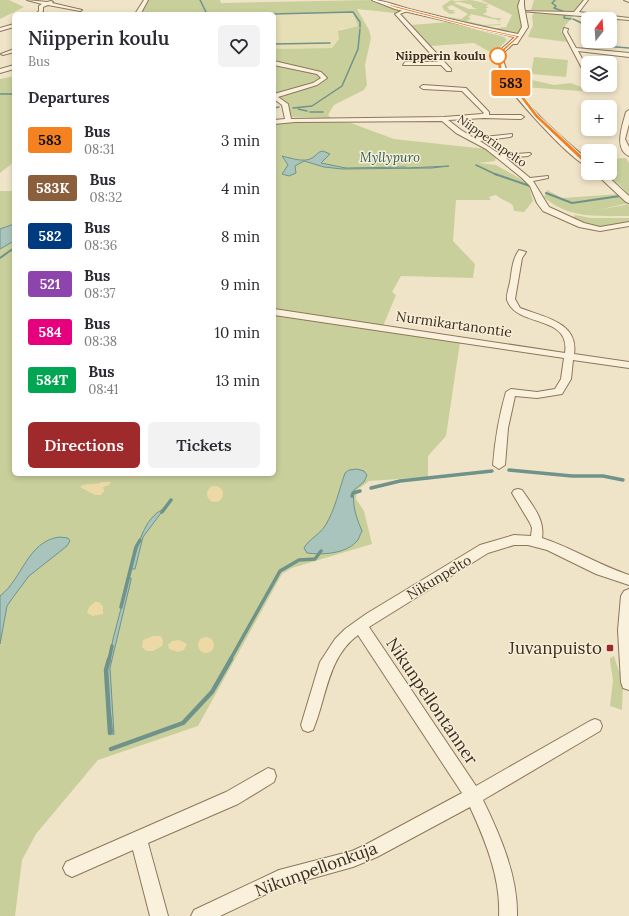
<!DOCTYPE html>
<meta charset="utf-8">
<style>
:root{--surface:#fff;--page:#f2f2f3;--text:#2b2b33;--muted:#7c7c81;--accent:#9e2a2b}
body{margin:0;font-family:Lora,serif;background:var(--page);color:var(--text);height:100vh;display:flex;flex-direction:column;font-size:15px;white-space:nowrap}
*{box-sizing:border-box;margin:0}
p{font-size:13px;color:var(--muted)}
.icon{flex:none;width:22px;height:22px;fill:none;stroke:currentColor;stroke-width:2;stroke-linecap:round;stroke-linejoin:round}
.map{position:relative;flex:1;overflow:hidden}
.sheet{position:absolute;left:12px;top:12px;width:264px;height:464px;display:flex;flex-direction:column;background:var(--surface);border-radius:6px;box-shadow:0 2px 6px #0003}
.sheet>*{flex:none}
.badge{padding:0 8px;border-radius:3px;font-size:14px;line-height:26px}
.needle{width:26px;rotate:17deg}
.buttons{position:absolute;left:581px;top:12px;display:grid;gap:8px}
.buttons a{display:grid;place-items:center;width:36px;height:36px;border-radius:6px;background:var(--surface);box-shadow:0 2px 6px #0003;font-size:20px}
.map>.badge{position:absolute;translate:-50% -50%;box-shadow:0 0 0 2px #fff}
h2{padding:0 16px;font-size:15px;line-height:36px}
.round{display:grid;place-items:center;flex:none;width:42px;height:42px;border-radius:6px;background:var(--page)}
.headline{display:flex;align-items:center;justify-content:space-between;height:68px;padding:0 16px}
h1{font-size:19px;font-weight:600;line-height:30px}
.action{display:flex;gap:8px;margin-top:auto;padding:8px 16px}
.action a{flex:1;height:46px;border-radius:6px;background:var(--accent);color:#fff;font-size:16px;font-weight:600;line-height:46px;text-align:center}
.action a+a{background:var(--page);color:var(--text)}
ul{padding:0;list-style:none}
li{display:flex;align-items:center;gap:12px;height:48px;padding:0 16px}
li div{flex:1}
li b{display:block;font-size:15px}
li em{font-style:normal}
li .badge{min-width:44px;font-weight:700;text-align:center}
.map>svg:first-child{display:block}
.farmland{fill:#e6deb5}
.green{fill:#c9cf9b}
.sand{fill:#ecd9a5}
.water{fill:#a9c4bc;stroke:#6f938a}
.lines{fill:none;stroke-linecap:round;stroke-linejoin:round}
.stream-far3{stroke:#6f938a;stroke-width:1.5}
.stream-far2{stroke:#6f938a;stroke-width:2}
.stream-far1{stroke:#6f938a;stroke-width:3.5}
.stream{stroke:#6f938a;stroke-width:4.5}
.minor-casing{stroke:#8d765c;stroke-width:2}
.tertiary-casing{stroke:#8d765c;stroke-width:2}
.minor{fill:#faf1dc;fill-rule:evenodd}
.tertiary{fill:#faf1dc;fill-rule:evenodd}
.line{fill:#f58220;stroke:#fff}
.stop-dot{fill:#fff;stroke:#f58220;stroke-width:2}
.poi-dot{fill:#9e2a2b;stroke:#f7eed8;stroke-width:1.5}
.labels{text-anchor:middle;stroke-width:3;stroke-linejoin:round;paint-order:stroke}
.far-stop-label{font-size:12px;font-weight:bold;fill:#3d2e20;stroke:#f7eed8;text-anchor:end}
.far-street-label{font-size:12px;fill:#3d2e20;stroke:#f7eed8}
.far-water-label{font-size:13px;font-style:italic;fill:#2f5d5a;stroke:#f7eed8}
.street-label{font-size:14px;fill:#3d2e20;stroke:#f7eed8}
.near-poi-label{font-size:17px;fill:#3d2e20;stroke:#f7eed8;text-anchor:end}
.near-street-label{font-size:17px;fill:#3d2e20;stroke:#f7eed8}
</style>
<div class="map">
<svg width="629" height="916" viewBox="0 0 629 916">
<rect width="100%" height="100%" fill="#f0e4c8"/>
<polygon class="farmland" points="351,13 356,18 358,26 341,29 339,39 332,48 274,49 274,15"/>
<g class="green">
<polygon points="0,0 9,0 24,7 0,19"/>
<polygon points="148,0 220,0 221,3 370,0 400,10 395,13 357,9 369,30 371,38 365,65 367,85 364,90 334,105 328,115 331,118 290,117 288,105 274,94 274,49 332,48 339,39 338,31 358,26 353,13 141,14"/>
<polygon points="451,0 458,2 454,3 469,9 477,9 472,7 472,5 455,1 471,0 485,3 481,3 489,4 486,6 489,8 486,8 487,12 483,14 494,18 503,18 500,19 499,22 501,22 500,23 499,22 498,20 470,14 471,15 468,17 471,18 467,21 484,25 501,24 500,25 483,26 487,28 444,18 453,19 447,17 461,19 468,14 452,5 447,7 450,10 457,10 452,11 456,13 462,12 450,14 444,10 442,6"/>
<path d="M 481,0 L 521,0 C 522,11 525,23 519,33 L 515,34 L 489,29 L 506,27 L 512,15 Z"/>
<polygon points="534,0 583,0 573,11 568,12 531,10"/>
<polygon points="534,13 574,15 561,31 567,42 528,37 533,25 532,16"/>
<polygon points="448,22 504,37 507,40 497,50 490,52 474,43 431,46 411,25"/>
<polygon points="534,57 568,60 566,77 531,74"/>
<polygon points="511,71 520,72 532,80 554,85 571,83 594,92 524,87"/>
<polygon points="14,76 14,162 0,173 0,79"/>
<path d="M 301,121 L 351,123 L 394,139 L 486,149 L 496,157 L 495,161 L 479,163 L 496,165 L 528,183 L 533,201 L 524,212 L 514,211 L 513,206 C 509,201 503,201 496,195 L 489,197 L 491,200 L 456,200 L 453,241 L 475,264 L 473,278 L 401,276 L 392,292 L 396,295 L 381,331 L 460,342 L 446,436 L 428,456 L 428,477 L 369,481 L 357,490 L 356,499 L 364,511 L 372,544 L 292,568 L 282,574 L 198,726 L 98,760 L 36,834 L 22,860 L 15,916 L 0,916 L 0,191 L 14,191 L 14,474 L 274,474 L 274,124 Z"/>
<polygon points="626,158 629,163 629,195 621,186 604,173 610,173 610,159"/>
<path d="M 547,190 L 562,198 L 620,194 L 628,203 L 598,210 L 629,204 L 629,216 C 599,216 568,219 544,197 Z"/>
<path d="M 575,215 L 591,218 L 629,218 L 629,221 C 621,222 615,226 607,227 C 595,228 583,224 573,218 Z"/>
<polygon points="614,656 623,684 622,710 610,706 613,680 610,661 610,658"/>
</g>
<g class="sand">
<path d="M 102,482 L 111,482 L 109,485 L 103,487 L 104,491 L 101,495 L 95,495 L 80,487 C 86,482 94,486 102,482 Z"/>
<circle cx="215" cy="494" r="8"/>
<polygon points="95,602 99,602 103,606 103,614 93,616 87,613 89,607"/>
<polygon points="153,636 161,636 163,641 162,646 153,651 146,651 142,647 143,640"/>
<circle cx="206" cy="645" r="8"/>
<polygon points="179,640 187,644 184,650 178,652 169,649 168,645 172,641"/>
</g>
<g class="water">
<path d="M 323,151 L 330,154 L 321,163 L 346,168 L 405,167 L 407,168 L 449,166 L 432,168 L 342,169 L 324,167 L 304,161 L 295,166 L 296,173 L 289,176 L 282,174 L 288,165 L 282,156 C 291,158 304,163 312,158 C 317,155 317,152 323,151 Z"/>
<polygon points="14,224 14,241 0,249 0,229"/>
<path d="M 357,469 L 364,471 L 367,475 L 364,482 L 354,490 C 352,505 356,517 362,531 C 360,534 359,540 356,542 C 345,554 322,555 307,553 L 304,548 C 309,539 319,535 325,526 C 335,510 339,490 345,473 L 349,470 Z"/>
<path d="M 164,509 L 143,537 L 135,569 L 131,569 C 137,550 143,517 164,509 Z"/>
<path d="M 59,537 L 68,538 L 70,541 L 67,546 L 29,576 L 14,596 L 7,606 L 0,644 L 0,596 C 23,578 27,542 59,537 Z"/>
<polygon points="129,578 131,578 131,580 110,668 114,734 113,735 106,674 113,639"/>
</g>
<g class="lines">
<g class="stream-far3">
<polyline points="200,0 207,14"/>
<polyline points="555,0 552,3 556,6 554,8 565,12"/>
<polyline points="274,14 353,12 360,22 360,27"/>
<polyline points="565,14 564,18 571,19"/>
<polyline points="573,19 588,26"/>
<polyline points="590,41 604,46 629,48"/>
<polyline points="274,44 330,43"/>
<polyline points="0,94 14,94"/>
<polyline points="274,108 279,107"/>
<polyline points="293,108 312,106 342,86 358,49 360,29"/>
<polyline points="298,109 307,111"/>
<polyline points="310,112 323,112"/>
<polyline points="476,165 497,175"/>
</g>
<g class="stream-far2">
<polyline points="495,174 533,187"/>
<polyline points="546,193 572,203 620,196"/>
<polyline points="0,258 14,248"/>
</g>
<g class="stream-far1">
<polyline points="509,470 572,476 603,476 623,480"/>
<polyline points="371,488 400,481 492,471"/>
<polyline points="352,496 353,493 360,491"/>
<polyline points="162,512 171,500"/>
<polyline points="121,607 136,547 140,540"/>
<polyline points="109,660 112,646"/>
<polyline points="230,660 280,571 299,560 315,559 321,551"/>
</g>
<g class="stream">
<polyline points="109,659 106,670 110,733"/>
<polyline points="111,749 183,723 212,692 231,659"/>
</g>
<g class="minor-casing">
<g id="minor">
<polygon points="27,0 47,2 51,1 53,2 52,3 82,10 80,11 48,5 43,7 43,11 40,14 36,14 39,11 39,6 42,4"/>
<polygon points="144,0 148,0 141,13 135,14"/>
<polygon points="584,0 588,0 579,12 629,18 629,20 521,11 574,12"/>
<polygon points="624,0 629,0 629,2"/>
<polygon points="405,9 407,11 400,14 451,69 451,71 447,71 441,65 403,65 405,62 438,62 395,14"/>
<polygon points="14,24 14,27 0,31 0,28"/>
<polygon points="564,28 568,29 567,32 576,48 629,53 629,57 578,51 588,70 588,77 586,76 563,32"/>
<polygon points="14,49 14,52 3,55 1,54"/>
<polygon points="274,61 321,72 327,78 317,85 278,97 288,104 291,119 444,117 482,114 484,113 462,91 423,89 420,87 423,85 466,88 489,112 489,115 521,115 524,117 521,119 484,118 448,120 461,130 474,138 512,134 512,136 510,137 480,141 501,155 530,153 531,154 528,156 506,158 530,178 548,176 548,178 533,181 549,207 584,223 600,227 629,222 629,226 600,231 579,227 543,211 537,203 530,186 522,178 486,149 456,133 442,121 295,122 274,124 274,120 285,119 282,105 274,99 274,94 313,83 321,78 317,74 274,65"/>
<polygon points="14,65 14,69 0,73 0,69"/>
<path d="M 629,110 L 629,124 L 625,139 L 629,147 L 629,156 C 613,149 623,124 626,112 Z"/>
<path d="M 519,250 L 526,252 L 522,258 L 515,299 L 520,308 C 543,317 579,322 574,354 L 629,362 L 629,368 L 573,360 L 571,379 L 562,394 L 537,398 L 515,396 L 508,428 L 505,465 L 499,469 L 493,465 C 495,440 499,416 506,392 L 511,389 L 537,392 L 555,389 L 561,379 L 564,358 L 274,315 L 274,309 L 565,353 C 571,314 517,328 507,300 C 506,296 509,287 510,282 C 512,271 512,260 519,250 Z"/>
<path d="M 518,489 L 522,490 C 532,505 545,519 542,538 C 572,548 599,565 629,575 L 629,585 L 596,574 L 547,550 L 528,545 L 514,545 L 488,553 L 369,627 L 476,786 L 590,721 L 595,719 L 600,721 L 602,726 L 600,731 L 483,800 C 500,835 518,876 517,916 L 499,916 C 501,878 485,840 470,807 L 377,857 L 353,867 L 281,887 L 220,916 L 191,916 L 194,910 L 279,870 L 352,851 L 365,845 L 462,793 L 358,635 C 327,658 327,697 313,730 L 308,732 L 303,730 L 301,725 L 320,662 L 335,639 L 345,629 L 366,614 L 480,545 L 514,535 L 531,536 L 532,528 L 530,523 L 512,493 L 514,490 Z"/>
<polygon points="268,768 274,770 276,776 274,782 238,804 148,843 168,916 150,916 133,850 72,877 66,874 63,868 66,862 226,792"/>
</g>
</g>
<g class="tertiary-casing">
<g id="tertiary">
<path d="M 372,0 C 385,0 399,7 413,10 C 448,19 483,27 518,34 L 522,27 L 518,6 L 520,0 L 524,0 L 524,6 L 528,27 L 517,44 L 513,44 L 502,54 C 508,95 558,134 588,160 L 588,166 C 572,162 513,96 504,80 C 500,71 497,64 496,54 L 515,37 L 395,9 Z"/>
<polygon points="595,173 604,173 629,196 629,203 626,202"/>
<polygon points="629,589 629,690 623,688 621,682 618,630 621,596 624,591"/>
</g>
</g>
<use href="#minor" class="minor"/>
<use href="#tertiary" class="tertiary"/>
</g>
<polygon class="line" points="373,0 478,27 520,36 501,54 502,68 538,115 590,163 590,165 586,165 535,117 498,68 497,54 516,37 478,29 396,8"/>
<circle class="stop-dot" cx="498" cy="56" r="8"/>
<rect class="poi-dot" x="606" y="644" width="8" height="8" rx="2"/>
<g class="labels">
<g class="far-stop-label">
<text x="486" y="60">Niipperin koulu</text>
</g>
<g class="far-street-label">
<text transform="translate(492 141) rotate(35)" y="4">Niipperinpelto</text>
</g>
<g class="far-water-label">
<text x="390" y="162">Myllypuro</text>
</g>
<g class="street-label">
<text transform="translate(454 324) rotate(8)" y="5">Nurmikartanontie</text>
<text transform="translate(439 577) rotate(-31)" y="5">Nikunpelto</text>
</g>
<g class="near-poi-label">
<text x="602" y="654">Juvanpuisto</text>
</g>
<g class="near-street-label">
<text transform="translate(432 701) rotate(56)" y="6">Nikunpellontanner</text>
<text transform="translate(316 869) rotate(-20)" y="6">Nikunpellonkuja</text>
</g>
</g>
</svg>
<div class="buttons">
<a><svg class="needle" viewBox="-14 -14 28 28"><path d="M0-13l5 13h-10z" fill="#e53935"/><path d="M0 13l5-13h-10z" fill="#7c7c81"/></svg></a>
<a><svg class="icon" aria-label="layers" viewBox="0 0 24 24"><path d="M12 4l9 5-9 5-9-5zM3 14l9 5 9-5"/></svg></a>
<a>+</a>
<a>−</a>
</div>
<b class="badge" style="left:511px;top:83px;background:#f58220;color:#111">583</b>
<section class="sheet">
<div class="headline"><div><h1>Niipperin koulu</h1><p>Bus</p></div><a class="round"><svg class="icon" aria-label="heart" viewBox="0 0 24 24"><path d="M12 20l-8-8c-3-5 5-10 8-4 3-6 11-1 8 4z"/></svg></a></div>
<h2>Departures</h2>
<ul>
<li><span class="badge" style="background:#f58220;color:#111">583</span><div><b>Bus</b><p>08:31</p></div><em>3 min</em></li>
<li><span class="badge" style="background:#8b5e3c;color:#fff">583K</span><div><b>Bus</b><p>08:32</p></div><em>4 min</em></li>
<li><span class="badge" style="background:#003b80;color:#fff">582</span><div><b>Bus</b><p>08:36</p></div><em>8 min</em></li>
<li><span class="badge" style="background:#8e44ad;color:#fff">521</span><div><b>Bus</b><p>08:37</p></div><em>9 min</em></li>
<li><span class="badge" style="background:#e6007e;color:#fff">584</span><div><b>Bus</b><p>08:38</p></div><em>10 min</em></li>
<li><span class="badge" style="background:#00a651;color:#fff">584T</span><div><b>Bus</b><p>08:41</p></div><em>13 min</em></li>
</ul>
<div class="action"><a>Directions</a><a>Tickets</a></div>
</section>
</div>
